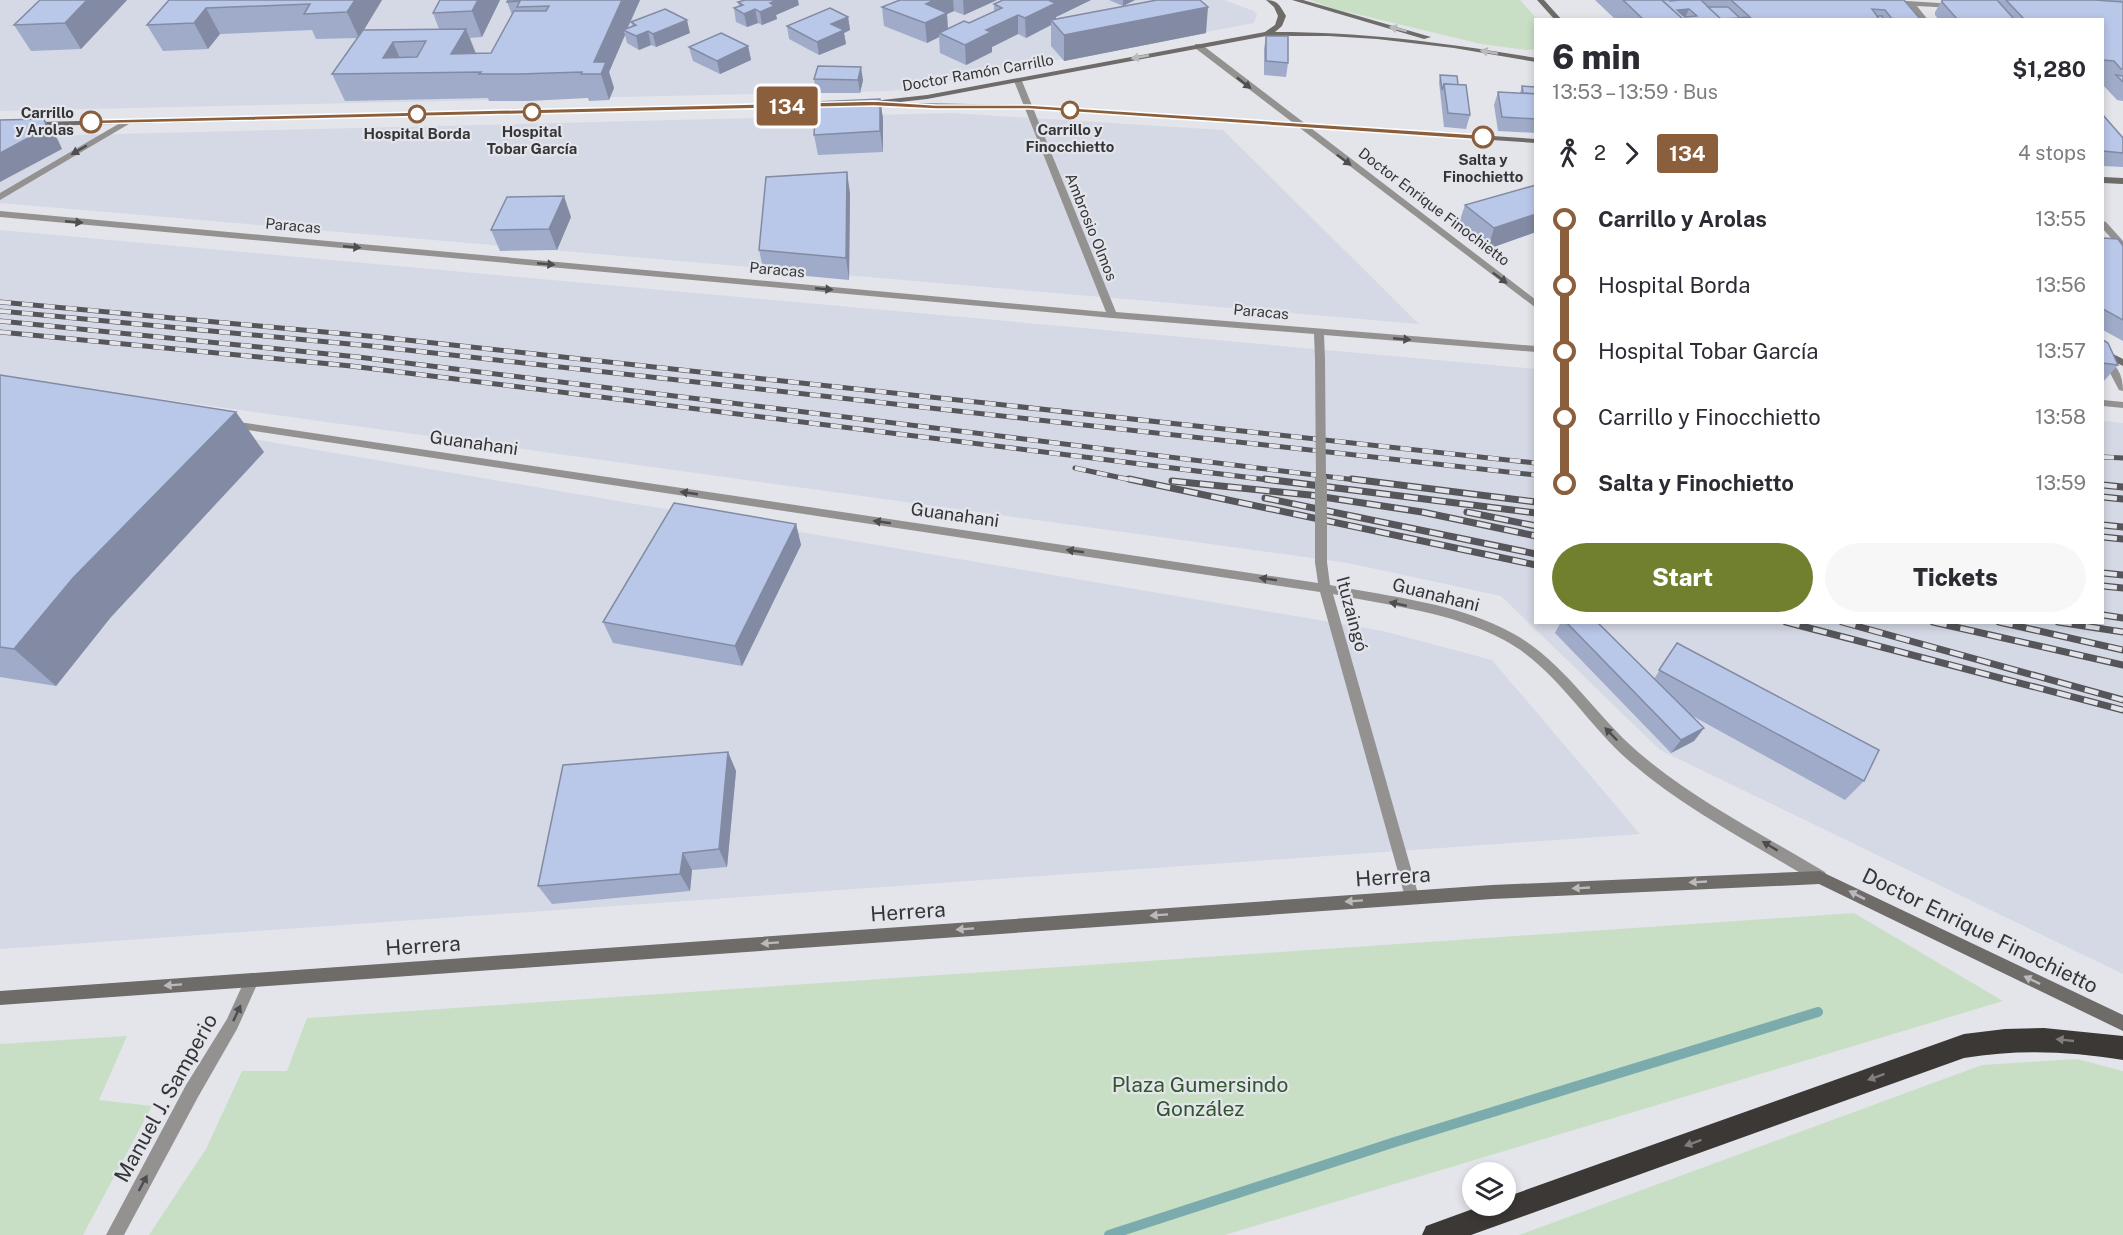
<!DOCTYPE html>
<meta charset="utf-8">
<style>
:root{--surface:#fff;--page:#f7f7f7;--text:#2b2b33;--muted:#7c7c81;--accent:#70802f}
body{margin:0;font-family:"Public Sans",sans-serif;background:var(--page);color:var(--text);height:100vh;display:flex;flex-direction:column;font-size:22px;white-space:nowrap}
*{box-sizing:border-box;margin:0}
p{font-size:20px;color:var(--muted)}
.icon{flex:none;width:33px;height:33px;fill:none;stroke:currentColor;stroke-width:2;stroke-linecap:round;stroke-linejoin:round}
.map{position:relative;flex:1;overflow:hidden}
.panel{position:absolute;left:1534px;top:18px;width:570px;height:606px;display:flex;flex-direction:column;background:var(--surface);border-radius:0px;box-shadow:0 3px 9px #0003}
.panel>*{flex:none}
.badge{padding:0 12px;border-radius:4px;font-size:21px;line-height:39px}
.buttons{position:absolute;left:1462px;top:1162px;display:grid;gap:12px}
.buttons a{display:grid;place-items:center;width:54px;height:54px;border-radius:50%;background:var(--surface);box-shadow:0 3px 9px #0003;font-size:30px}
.map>.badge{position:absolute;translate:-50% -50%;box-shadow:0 0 0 3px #fff}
.legs{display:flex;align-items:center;gap:9px;height:66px;padding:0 18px;font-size:20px}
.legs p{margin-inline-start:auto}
.headline{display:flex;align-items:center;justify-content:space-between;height:102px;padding:0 18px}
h1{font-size:33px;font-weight:800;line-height:45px}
.action{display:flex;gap:12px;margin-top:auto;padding:12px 18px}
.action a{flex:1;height:69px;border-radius:36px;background:var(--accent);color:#fff;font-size:24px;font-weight:800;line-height:69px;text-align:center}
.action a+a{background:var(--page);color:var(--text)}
ul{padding:0 18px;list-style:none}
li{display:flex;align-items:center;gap:21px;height:66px;font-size:22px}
li i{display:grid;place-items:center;width:9px;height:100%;margin:0 8px;background:currentColor}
li i::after{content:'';width:15px;height:15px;margin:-8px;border:4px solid;border-radius:50%;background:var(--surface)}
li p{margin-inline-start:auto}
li:first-child i{background:linear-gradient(#0000 50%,currentColor 0)}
li:last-child i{background:linear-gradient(currentColor 50%,#0000 0)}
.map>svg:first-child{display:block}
.built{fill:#d4d9e5}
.green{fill:#c8dfc5}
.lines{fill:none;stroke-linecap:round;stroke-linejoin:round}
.stream{stroke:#7cabae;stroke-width:10}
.street{fill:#949290;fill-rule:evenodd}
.secondary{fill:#6e6b68;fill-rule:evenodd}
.highway{fill:#3c3835;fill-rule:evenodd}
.rail-far1-casing{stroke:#56565a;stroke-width:5}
.rail-casing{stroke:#56565a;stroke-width:7}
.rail-far1{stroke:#e3e5eb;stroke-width:4;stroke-dasharray:11;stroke-linecap:butt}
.rail{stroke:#e3e5eb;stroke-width:4.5;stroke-dasharray:14;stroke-linecap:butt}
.street-bridge-far1{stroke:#949290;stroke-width:10}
.street-bridge{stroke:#949290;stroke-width:12}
.wall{fill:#9fabc8}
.shaded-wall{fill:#828ba3}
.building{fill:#b9c7e9;stroke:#828ba3;stroke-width:1.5;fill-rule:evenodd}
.oneway{fill:#bababd}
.oneway2{fill:#4d4c4e}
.oneway3{fill:#7f7d7e}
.line-1{fill:#8b5e3c;stroke:#fff;stroke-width:1.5}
.stop-1-dot{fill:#fff;stroke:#8b5e3c;stroke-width:3}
.labels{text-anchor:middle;stroke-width:4.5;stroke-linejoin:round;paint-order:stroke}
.far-street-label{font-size:15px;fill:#353538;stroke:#e3e5eb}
.far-stop-label{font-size:15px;font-weight:bold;fill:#353538;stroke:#e3e5eb}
.street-label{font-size:18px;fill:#353538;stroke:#e3e5eb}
.near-street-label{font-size:21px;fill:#353538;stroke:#e3e5eb}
.near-park-label{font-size:21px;fill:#30562c;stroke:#e3e5eb}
</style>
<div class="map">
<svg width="2123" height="1235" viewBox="0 0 2123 1235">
<rect width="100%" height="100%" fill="#e3e5eb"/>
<g class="built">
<polygon points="0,0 1224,0 1254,11 1257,15 1254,23 892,91 0,111"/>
<polygon points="952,113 1223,130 1419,324 0,203 0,137"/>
<polygon points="0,230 1536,369 1536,622 2103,622 2103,421 2123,423 2123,974 1660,750 1501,596 1348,563 0,377"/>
<polygon points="0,396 1383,631 1492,660 1640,834 0,949"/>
</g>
<g class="green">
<polygon points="1310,0 1520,0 1537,19 1536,49 1526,50 1481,44 1331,8"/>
<polygon points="1854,913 2003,1001 1225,1235 149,1235 206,1149 242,1071 287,1071 307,1018"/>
<polygon points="127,1036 99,1100 152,1106 83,1235 0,1235 0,1044"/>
<polygon points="2077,1059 2123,1071 2123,1235 1519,1235 1982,1065"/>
</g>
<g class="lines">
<polyline class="stream" points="1109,1235 1395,1142 1818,1012"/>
<g class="street">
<polygon points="1891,0 1955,4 1958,6 1955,8 1917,6 1928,20 1921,20 1909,5 1889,3 1888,2"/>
<polygon points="1195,44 1201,44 1536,300 1536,308 1195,48"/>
<polygon points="1015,79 1022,81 1116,312 1536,346 1536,352 1324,335 1325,359 1320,362 1315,359 1314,334 1112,318 0,217 0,211 1106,312 1014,81"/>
<polygon points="127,119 134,121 0,200 0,193"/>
<polygon points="2103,221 2106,222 2123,241 2123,249 2120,248 2103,229"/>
<path d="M 2103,358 C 2118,364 2123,376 2123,391 L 2119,390 L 2110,373 L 2103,366 Z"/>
<polygon points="2103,400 2123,402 2123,408 2103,406"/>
<path d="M 232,421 L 1318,583 L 1315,562 L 1321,558 L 1327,562 L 1330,585 C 1391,597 1459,603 1514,634 C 1564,662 1595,715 1638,752 C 1694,800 1762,834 1825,872 L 1827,877 L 1825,882 L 1820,883 L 1815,882 C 1752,843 1684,809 1628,760 C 1585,722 1555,667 1504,640 C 1452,612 1390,606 1333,594 L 1419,897 L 1417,902 L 1412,904 L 1407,902 L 1405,897 L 1320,592 L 228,427 L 227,425 L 228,423 Z"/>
<polygon points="252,973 257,975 259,980 237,1029 198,1097 124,1235 106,1235 186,1085 227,1019 247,975"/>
</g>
<g class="secondary">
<path d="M 1266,0 C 1278,0 1280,6 1286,16 L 1282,26 L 1275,32 C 1365,32 1447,43 1536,58 L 1536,62 L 1454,48 L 1377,39 L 1328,36 L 1266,36 L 927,99 L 864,106 L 860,104 L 864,102 L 927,95 L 1265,32 L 1275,25 L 1278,16 L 1274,7 Z"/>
<polygon points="1292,0 1303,0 1431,37 1424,39"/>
<polygon points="1537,0 1544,0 1562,20 1555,20"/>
<polygon points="835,102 836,104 832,106 0,127 0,123"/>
<polygon points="905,103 1029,105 1536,139 1536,143 1029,109 908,107 904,105"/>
<polygon points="2103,177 2123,178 2123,184 2103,183"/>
<polygon points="2103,349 2123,359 2123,366 2103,356"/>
<polygon points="1820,871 2123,1015 2123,1031 1819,884 1492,899 0,1005 0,991 1492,885"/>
</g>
<path class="highway" d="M 2044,1028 L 2123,1036 L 2123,1060 C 2069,1051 2018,1049 1964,1058 L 1471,1235 L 1422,1235 L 1426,1226 L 1481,1206 L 1506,1206 L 1506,1197 L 1964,1034 L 2005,1029 Z"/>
<g class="rail-far1-casing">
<g id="rail-far1">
<polyline points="0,302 379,337 1536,463"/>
<polyline points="0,311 371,346 1536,475"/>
<polyline points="0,321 358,357 1364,481"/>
<polyline points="0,332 351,366 1277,481"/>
<polyline points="2103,457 2123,458"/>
<polyline points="1075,468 1136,481"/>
</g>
</g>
<g class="rail-casing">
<g id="rail">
<polyline points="1129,479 1536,565"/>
<polyline points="1265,479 1536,513"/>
<polyline points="1352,479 1536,502"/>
<polyline points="1172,481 1310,495 1422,512 1536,536"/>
<polyline points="2103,485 2123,487"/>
<polyline points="2103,497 2123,499"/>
<polyline points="1265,498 1536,554"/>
<polyline points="1467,512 1536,526"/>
<polyline points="2103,525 2123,527"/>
<polyline points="2103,537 2123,539"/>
<polyline points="2103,573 2123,575"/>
<polyline points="2103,586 2123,588"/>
<polyline points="2103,615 2123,618"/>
<polyline points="1786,622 2123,710"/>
<polyline points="1842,622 2123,700"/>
<polyline points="1933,622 2123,665"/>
<polyline points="1999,622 2123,650"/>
<polyline points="2058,622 2123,632"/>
</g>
</g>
<use href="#rail-far1" class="rail-far1"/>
<use href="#rail" class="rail"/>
<polyline class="street-bridge-far1" points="1320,359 1321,481"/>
<polyline class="street-bridge" points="1321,479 1321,562"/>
</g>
<g class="wall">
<polygon points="127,0 81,49 31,51 14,25"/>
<polygon points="169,0 382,0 363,31 439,29 433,13 500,0 482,37 470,38 476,53 491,53 512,15 507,2 640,0 628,28 632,26 631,22 690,33 656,47 651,45 639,50 627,43 625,35 609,72 614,88 609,100 589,101 588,98 529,101 489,101 488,98 345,101 332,74 358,38 316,39 312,30 220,34 208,49 163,51 147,25"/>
<polygon points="900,0 997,0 964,15 954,11 947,14 948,29 969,23 994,12 994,4 1003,0 1091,0 1056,17 1056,19 1206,33 1064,61 1051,46 1051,25 1026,38 1018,34 992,47 992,52 966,65 940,53 939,37 927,43 884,26 882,7"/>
<polygon points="1109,0 1135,0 1123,6"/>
<polygon points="1595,0 1904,0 1921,20 1616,20"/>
<polygon points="1942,0 2123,0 2123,101 2117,100 2103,85 2103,20 1939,20 1935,15 1935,12"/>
<polygon points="738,2 799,5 776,15 777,19 762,25 758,23 747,27 736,22 734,8 739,6"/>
<polygon points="848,17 850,30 844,33 846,44 819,55 789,39 787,26"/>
<polygon points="1266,36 1288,63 1286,77 1264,75 1264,49"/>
<polygon points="748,46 751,60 720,74 693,61 689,47"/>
<polygon points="818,66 863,80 860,93 816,93 814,79"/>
<polygon points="1440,75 1458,85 1470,115 1466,129 1444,127 1439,82"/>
<polygon points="1522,86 1536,87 1536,133 1498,131 1494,105 1498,92 1520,93"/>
<polygon points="880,99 883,119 883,152 818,155 814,135"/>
<polygon points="2103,115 2123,138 2123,167 2103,166"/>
<polygon points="1536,185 1536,232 1488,249 1458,226 1465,205"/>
<polygon points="850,193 849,280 764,272 759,250"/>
<polygon points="571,217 557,250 500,251 491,230"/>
<polygon points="2103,238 2123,246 2123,341 2103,330"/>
<polygon points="2103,340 2118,365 2103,382"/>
<polygon points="0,375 264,452 111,617 56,686 0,677"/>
<polygon points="796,524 801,545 742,666 613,643 603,622"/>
<polygon points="1561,622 1597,622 1654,679 1677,643 1864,781 1845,800 1689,714 1704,728 1694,741 1671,753 1555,633"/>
<polygon points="728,752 736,771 727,867 692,870 690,891 552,904 538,886"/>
</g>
<g class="shaded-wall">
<polygon points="87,0 127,0 81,49 65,23"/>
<polygon points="355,0 382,0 359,38 347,12"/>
<polygon points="478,0 500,0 482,37 472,11"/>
<polygon points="622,0 640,0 626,31 623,30 625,35 609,72 614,88 609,100 601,74 594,62"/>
<polygon points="777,0 798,0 799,5 776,15 777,19 762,25 760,12 770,3"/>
<polygon points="934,0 953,0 954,11 947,14 948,33 939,33 939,37 927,43 925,23 926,4"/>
<polygon points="963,0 997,0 964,15"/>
<polygon points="1051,0 1091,0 1056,17 1056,23 1051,20 1051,25 1026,38 1025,18"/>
<polygon points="1123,0 1135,0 1123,6"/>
<polygon points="1208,7 1206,33 1064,61 1064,35"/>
<polygon points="206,8 220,34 208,49 194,23"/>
<polygon points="755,9 758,23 747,27 744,14"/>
<polygon points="1689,9 1684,20 1677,10"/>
<polygon points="1018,15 1018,34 992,47 992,52 966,65 965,45 986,30"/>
<polygon points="848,17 850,30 844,33 846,44 819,55 817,42 831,24"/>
<polygon points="687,20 690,33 656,47 653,34"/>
<polygon points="466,29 476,55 451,54"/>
<polygon points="648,31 651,45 639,50 636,36"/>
<polygon points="393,42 404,68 383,58"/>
<polygon points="748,46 751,60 720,74 717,61"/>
<polygon points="861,67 863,80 860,93 858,80"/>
<polygon points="880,99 883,119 883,152 880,131"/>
<polygon points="44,119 58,140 62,149 0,182 0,153"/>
<polygon points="847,172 850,193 849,280 846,258"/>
<polygon points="564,196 571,217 557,250 549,229"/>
<polygon points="1536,214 1536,232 1488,249 1494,228"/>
<polygon points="236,412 264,452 111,617 56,686 14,649 73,578"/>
<polygon points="796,524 801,545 742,666 735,646"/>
<polygon points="1704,728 1694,741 1671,753 1681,740"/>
<polygon points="728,752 736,771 727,867 719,849"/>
<polygon points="683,853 692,870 690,891 680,874"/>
</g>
<g class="building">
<polygon points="40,0 87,0 65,23 14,25"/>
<polygon points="169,0 355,0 347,12 304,14 310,4 206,8 194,23 147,25"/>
<polygon points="440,0 478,0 472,11 433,13"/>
<path d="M 508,0 L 622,0 L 594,62 L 606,62 L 601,74 L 581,74 L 582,72 L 519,74 L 479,74 L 481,72 L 332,74 L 363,30 L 466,29 L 451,54 L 491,53 L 514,11 L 546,11 L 549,6 L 517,7 L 520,1 L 507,2 ZM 426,41 L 417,57 L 383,58 L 393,42 Z"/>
<polygon points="745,0 777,0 770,3 774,6 760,12 755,9 744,14 734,8 743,5 738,2"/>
<polygon points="900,0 934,0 926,4 947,13 925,23 882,7"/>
<polygon points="1003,0 1051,0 1050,1 1056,3 1025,18 1018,15 986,30 991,32 965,45 939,33 964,21 969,23 1002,8 994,4"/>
<polygon points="1157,0 1200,0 1208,7 1064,35 1051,20"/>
<polygon points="1623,0 1662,0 1684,20 1644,20"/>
<path d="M 1662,0 L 1669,0 L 1670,1 L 1680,0 L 1904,0 L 1921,20 L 1893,20 L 1885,10 L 1872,9 L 1880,20 L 1684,20 ZM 1701,0 L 1731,0 L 1750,17 L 1721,19 ZM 1689,9 L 1697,16 L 1685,17 L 1677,10 Z"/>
<polygon points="1942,0 1997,0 2015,20 1958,20 1942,2"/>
<polygon points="2006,0 2095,0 2123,2 2123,69 2121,69 2114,61 2103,60 2103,20 2025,20"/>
<polygon points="1708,7 1728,7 1740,18 1721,19"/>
<polygon points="830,8 848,17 831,24 844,30 817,42 787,26"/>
<polygon points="665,9 687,20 653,34 648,31 636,36 623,30 636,25 631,22"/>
<polygon points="1877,16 1882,16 1884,20 1880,20"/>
<polygon points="721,33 748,46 717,61 689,47"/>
<polygon points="1266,36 1288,36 1288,63 1266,61"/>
<polygon points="818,66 861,67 858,80 814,79"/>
<polygon points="1440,75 1457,76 1458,85 1444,84 1442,90"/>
<polygon points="2116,75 2123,76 2123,82"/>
<polygon points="1444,84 1466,85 1470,115 1448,113"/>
<polygon points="1522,86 1536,87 1536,94 1523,93"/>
<polygon points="1498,92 1536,94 1536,119 1502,117"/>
<polygon points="880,99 880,131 814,135 816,102"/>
<polygon points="2103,115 2123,138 2123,153 2103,151"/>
<polygon points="44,119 47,128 0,153 0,120"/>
<polygon points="847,172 846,258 759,250 766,177"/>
<polygon points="1536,185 1536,214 1494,228 1465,205"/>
<polygon points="564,196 549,229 491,230 507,197"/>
<polygon points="2103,238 2118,239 2123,246 2123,320 2103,309"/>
<polygon points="2103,340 2108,343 2118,365 2103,363"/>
<polygon points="0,375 236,412 73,578 14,649 0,647"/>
<polygon points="674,503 796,524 735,646 603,622"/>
<polygon points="1566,622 1597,622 1704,728 1681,740"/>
<polygon points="1677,643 1879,750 1864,781 1659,670"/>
<polygon points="728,752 719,849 683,853 680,874 538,886 563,765"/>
</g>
<defs><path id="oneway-solid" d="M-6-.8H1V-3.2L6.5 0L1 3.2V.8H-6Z" transform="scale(1.5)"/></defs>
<g class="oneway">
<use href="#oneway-solid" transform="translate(1398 29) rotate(-166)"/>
<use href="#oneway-solid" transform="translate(1489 52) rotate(-170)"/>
<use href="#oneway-solid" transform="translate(1140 57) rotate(169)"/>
<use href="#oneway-solid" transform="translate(1698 882) rotate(177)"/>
<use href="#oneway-solid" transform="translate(1581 888) rotate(177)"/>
<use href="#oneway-solid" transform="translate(1857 895) rotate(-153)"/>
<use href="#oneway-solid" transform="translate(1354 901) rotate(176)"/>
<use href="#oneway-solid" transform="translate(1159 915) rotate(176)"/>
<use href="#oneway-solid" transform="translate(965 929) rotate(176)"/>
<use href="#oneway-solid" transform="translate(770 943) rotate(176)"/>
<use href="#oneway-solid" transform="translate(2032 980) rotate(-154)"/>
<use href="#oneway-solid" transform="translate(173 985) rotate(176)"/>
</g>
<g class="oneway2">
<use href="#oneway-solid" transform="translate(1244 83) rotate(38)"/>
<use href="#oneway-solid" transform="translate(79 150) rotate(150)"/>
<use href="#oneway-solid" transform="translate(1344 160) rotate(37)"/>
<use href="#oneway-solid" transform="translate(74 222) rotate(5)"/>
<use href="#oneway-solid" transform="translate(352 247) rotate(5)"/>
<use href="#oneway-solid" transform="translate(546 264) rotate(5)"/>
<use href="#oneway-solid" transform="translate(1500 278) rotate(37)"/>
<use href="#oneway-solid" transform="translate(824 289) rotate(5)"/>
<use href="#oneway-solid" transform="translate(1402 339) rotate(5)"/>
<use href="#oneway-solid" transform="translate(689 493) rotate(-172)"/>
<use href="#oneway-solid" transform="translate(882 522) rotate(-172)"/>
<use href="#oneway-solid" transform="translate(1075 551) rotate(-172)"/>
<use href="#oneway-solid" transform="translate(1268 579) rotate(-172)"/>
<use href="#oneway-solid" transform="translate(1398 604) rotate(-168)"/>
<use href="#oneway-solid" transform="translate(1611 734) rotate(-134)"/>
<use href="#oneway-solid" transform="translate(1770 846) rotate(-149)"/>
<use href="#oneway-solid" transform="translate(237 1013) rotate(-65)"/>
<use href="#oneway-solid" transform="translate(143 1183) rotate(-62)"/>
</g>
<g class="oneway3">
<use href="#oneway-solid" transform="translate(2065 1040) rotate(-174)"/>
<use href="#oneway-solid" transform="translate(1876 1077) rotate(160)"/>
<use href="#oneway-solid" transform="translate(1693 1143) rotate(160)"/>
</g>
<polygon class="line-1" points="874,101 936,105 1029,105 1483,135 1487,137 1483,140 1029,109 936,109 874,106 91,124 87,122 91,120"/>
<g class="stop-1-dot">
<circle cx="1070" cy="110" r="8"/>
<circle cx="532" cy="112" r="8"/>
<circle cx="417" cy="114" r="8"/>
<circle cx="91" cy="122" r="10"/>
<circle cx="1483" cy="137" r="10"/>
</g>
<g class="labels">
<g class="far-street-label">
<text transform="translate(978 73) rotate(-10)" y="5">Doctor Ramón Carrillo</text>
<text transform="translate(1434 207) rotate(37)" y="5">Doctor Enrique Finochietto</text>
<text transform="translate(293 226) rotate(5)" y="5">Paracas</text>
<text transform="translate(1091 227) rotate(68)" y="5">Ambrosio Olmos</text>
<text transform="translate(777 270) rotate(5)" y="5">Paracas</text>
<text transform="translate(1261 312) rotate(5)" y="5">Paracas</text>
</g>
<g class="far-stop-label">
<text x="74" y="118" text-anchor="end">Carrillo<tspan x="74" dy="17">y Arolas</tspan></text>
<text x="1070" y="135">Carrillo y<tspan x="1070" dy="17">Finocchietto</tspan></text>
<text x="532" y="137">Hospital<tspan x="532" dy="17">Tobar García</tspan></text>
<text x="417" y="139">Hospital Borda</text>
<text x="1483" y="165">Salta y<tspan x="1483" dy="17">Finochietto</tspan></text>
</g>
<g class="street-label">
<text transform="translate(474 443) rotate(8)" y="6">Guanahani</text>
<text transform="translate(955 515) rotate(8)" y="6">Guanahani</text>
<text transform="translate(1436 595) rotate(14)" y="6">Guanahani</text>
<text transform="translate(1352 614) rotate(75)" y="6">Ituzaingó</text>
</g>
<g class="near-street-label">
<text transform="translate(1393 877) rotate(-4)" y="7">Herrera</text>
<text transform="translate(908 912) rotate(-4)" y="7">Herrera</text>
<text transform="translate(1980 931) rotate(26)" y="7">Doctor Enrique Finochietto</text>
<text transform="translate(423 946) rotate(-4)" y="7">Herrera</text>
<text transform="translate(166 1098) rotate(-61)" y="7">Manuel J. Samperio</text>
</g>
<g class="near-park-label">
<text x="1200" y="1092">Plaza Gumersindo<tspan x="1200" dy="24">González</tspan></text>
</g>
</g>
</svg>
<div class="buttons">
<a><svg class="icon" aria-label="layers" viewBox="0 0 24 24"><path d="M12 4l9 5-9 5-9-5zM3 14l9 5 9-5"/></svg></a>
</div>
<b class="badge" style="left:787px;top:106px;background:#8b5e3c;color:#fff">134</b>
<section class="panel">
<div class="headline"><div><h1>6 min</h1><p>13:53 – 13:59 · Bus</p></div><b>$1,280</b></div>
<div class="legs"><svg class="icon" aria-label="walk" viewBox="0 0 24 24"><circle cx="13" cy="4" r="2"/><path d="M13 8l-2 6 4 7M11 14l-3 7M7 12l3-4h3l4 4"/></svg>2<svg class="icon" aria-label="forward" viewBox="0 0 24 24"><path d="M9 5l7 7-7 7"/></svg><b class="badge" style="background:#8b5e3c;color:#fff">134</b><p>4 stops</p></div>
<ul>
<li><i style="color:#8b5e3c"></i><b>Carrillo y Arolas</b><p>13:55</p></li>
<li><i style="color:#8b5e3c"></i><span>Hospital Borda</span><p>13:56</p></li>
<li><i style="color:#8b5e3c"></i><span>Hospital Tobar García</span><p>13:57</p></li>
<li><i style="color:#8b5e3c"></i><span>Carrillo y Finocchietto</span><p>13:58</p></li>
<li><i style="color:#8b5e3c"></i><b>Salta y Finochietto</b><p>13:59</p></li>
</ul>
<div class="action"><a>Start</a><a>Tickets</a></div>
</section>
</div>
